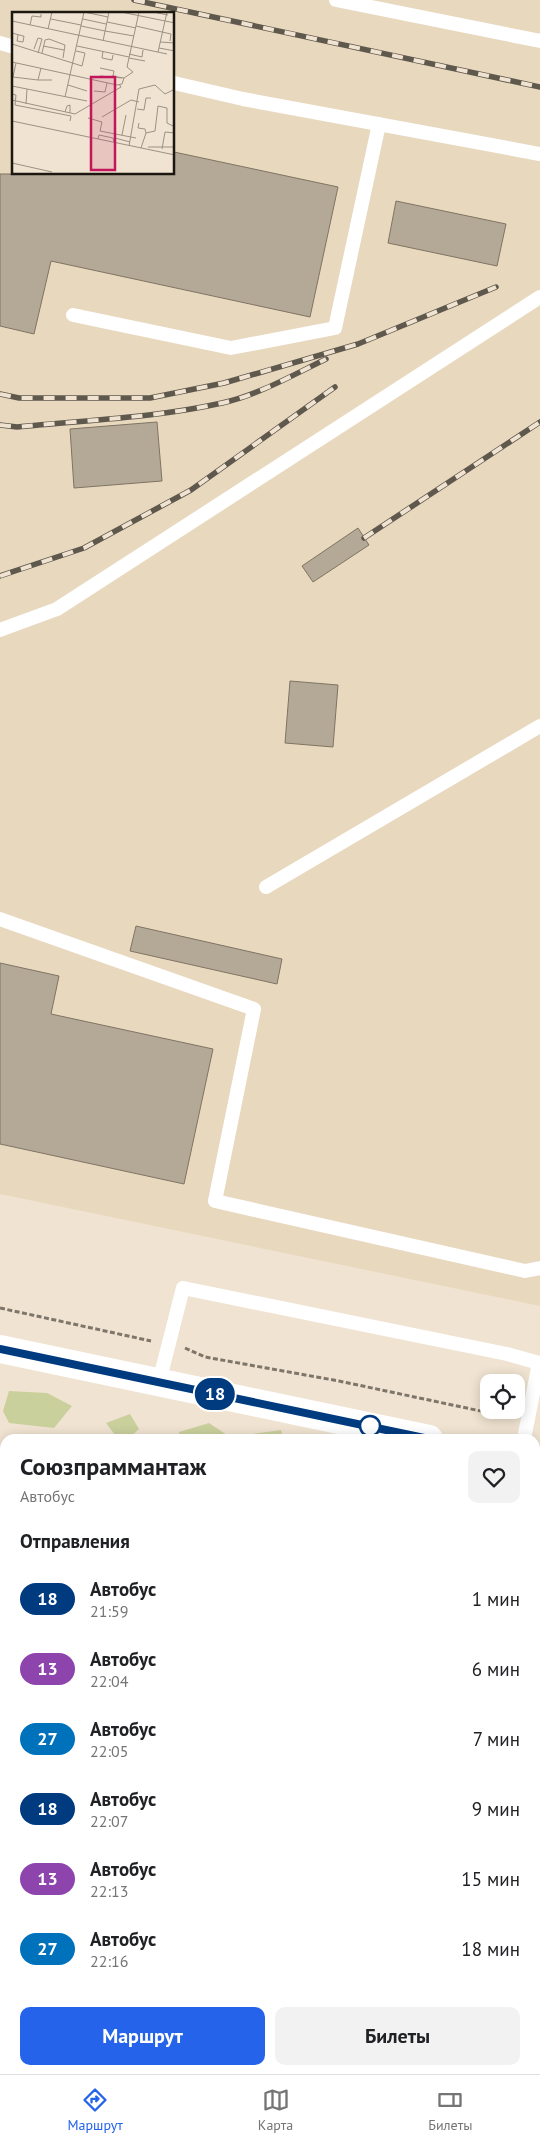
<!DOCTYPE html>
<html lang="ru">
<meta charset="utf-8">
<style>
:root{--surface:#fff;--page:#f2f2f2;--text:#202124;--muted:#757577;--line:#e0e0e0;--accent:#2563eb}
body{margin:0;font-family:"PT Sans",sans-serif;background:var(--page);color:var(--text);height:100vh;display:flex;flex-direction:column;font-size:19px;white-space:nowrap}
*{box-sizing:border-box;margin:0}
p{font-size:16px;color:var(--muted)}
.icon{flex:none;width:28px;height:28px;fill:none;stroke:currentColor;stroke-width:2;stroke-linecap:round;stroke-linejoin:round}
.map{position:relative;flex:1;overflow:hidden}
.sheet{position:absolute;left:0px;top:1434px;width:540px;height:641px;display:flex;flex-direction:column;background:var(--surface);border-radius:15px 15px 0 0;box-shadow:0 2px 12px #0003}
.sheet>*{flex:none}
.badge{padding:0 10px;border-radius:16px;font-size:18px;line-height:32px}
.buttons{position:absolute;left:480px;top:1374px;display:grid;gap:10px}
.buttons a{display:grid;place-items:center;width:45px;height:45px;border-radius:10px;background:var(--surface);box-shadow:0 2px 12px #0003;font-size:25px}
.map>.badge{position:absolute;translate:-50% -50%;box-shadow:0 0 0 2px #fff}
h2{padding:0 20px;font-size:19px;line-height:45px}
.round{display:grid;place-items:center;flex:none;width:52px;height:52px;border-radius:10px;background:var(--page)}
.head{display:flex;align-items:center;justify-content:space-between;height:85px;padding:0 20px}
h1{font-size:24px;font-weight:700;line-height:38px}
.cta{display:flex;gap:10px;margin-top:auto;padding:10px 20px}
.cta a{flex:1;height:58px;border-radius:10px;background:var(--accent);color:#fff;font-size:20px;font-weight:700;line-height:58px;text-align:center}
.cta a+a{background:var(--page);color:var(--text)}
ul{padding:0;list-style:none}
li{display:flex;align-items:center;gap:15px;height:70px;padding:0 20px}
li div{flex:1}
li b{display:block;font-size:19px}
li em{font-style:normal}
li .badge{min-width:55px;font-weight:700;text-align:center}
.dock{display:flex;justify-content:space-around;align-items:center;height:70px;border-top:1px solid var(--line);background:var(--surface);font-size:14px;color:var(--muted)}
.dock a{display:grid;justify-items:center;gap:2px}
.dock .current{color:var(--accent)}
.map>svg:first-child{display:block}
.built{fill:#e8d8be;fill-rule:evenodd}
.green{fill:#cad09c}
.building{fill:#b4a897;stroke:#7f7463}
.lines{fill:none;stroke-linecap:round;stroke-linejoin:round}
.path{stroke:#7e766a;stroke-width:3;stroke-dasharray:5 2.5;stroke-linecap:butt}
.service{stroke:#fff;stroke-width:14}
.tertiary{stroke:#fff;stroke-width:28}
.rail-casing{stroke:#5f584d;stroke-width:5.5}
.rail{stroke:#f0e3d1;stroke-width:4;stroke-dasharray:11;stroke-linecap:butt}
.line-casing{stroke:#fff;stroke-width:11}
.line{stroke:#003b80;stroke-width:8}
.stop-dot{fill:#fff;stroke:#003b80;stroke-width:2.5}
.inset-road{fill:none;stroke:#9b9284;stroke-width:1}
.view{fill:#c2185b;fill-opacity:0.15;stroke:#c2185b;stroke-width:2.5}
.inset-edge{fill:none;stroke:#1c1811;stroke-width:2.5}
</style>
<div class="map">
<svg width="540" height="2074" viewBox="0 0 540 2074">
<rect width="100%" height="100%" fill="#f0e3d1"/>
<path class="built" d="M 0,0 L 540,0 L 540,1306 L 0,1194 ZM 14,14 L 174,14 L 174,174 L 14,174 Z"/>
<g class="green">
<polygon points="9,1391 47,1393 72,1406 54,1428 9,1423 3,1411"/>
<polygon points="130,1414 139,1429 128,1439 118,1439 106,1423"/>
<polygon points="209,1423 230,1437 281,1430 283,1439 180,1439 179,1432"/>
<polygon points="535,1506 540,1507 540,1538 535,1537"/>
</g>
<g class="building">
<polygon points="174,152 338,187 310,317 51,261 34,334 0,326 0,174 174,174"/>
<polygon points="396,201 506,224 497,266 388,243"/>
<polygon points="157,422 162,481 74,488 70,429"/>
<polygon points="358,528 369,545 313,582 302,566"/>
<polygon points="290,681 338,685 333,747 285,743"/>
<polygon points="136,926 282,959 277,984 130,951"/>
<polygon points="0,963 59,976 51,1014 213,1049 184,1184 0,1144"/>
</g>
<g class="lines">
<g class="path">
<polyline points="0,1308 151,1341"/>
<polyline points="185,1348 205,1357 339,1381 509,1417"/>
</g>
<g class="service">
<polyline points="336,0 540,41"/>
<polyline points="0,43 14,47"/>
<polyline points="174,83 243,99 540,154"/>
<polyline points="73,315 231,348 335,328 379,124"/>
<polyline points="0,630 57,609 540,297"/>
<polyline points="266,887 540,726"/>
<polyline points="0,919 254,1009 215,1201 525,1271 540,1268"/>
<polyline points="159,1382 183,1288 507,1354 539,1363 524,1439"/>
</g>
<g class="tertiary">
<polyline points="0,1349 429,1439"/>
<polyline points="535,1461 540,1462"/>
</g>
<g class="rail-casing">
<g id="rail">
<polyline points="134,0 540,87"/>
<polyline points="0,394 19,398 150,398 224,383 358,344 496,287"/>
<path d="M 0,425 L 17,427 C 85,420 155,418 222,403 C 258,395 293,375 326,359"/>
<polyline points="364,538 540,422"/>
<polyline points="0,576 84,548 191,490 335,387"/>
</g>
</g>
<use href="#rail" class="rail"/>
</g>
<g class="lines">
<g class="line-casing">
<polyline id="line" points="0,1349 429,1439"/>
</g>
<use href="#line" class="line"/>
</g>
<circle class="stop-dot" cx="370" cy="1426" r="10"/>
<g transform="translate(12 12)">
<rect width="162" height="162" fill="#f0e3d1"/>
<path class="inset-road" d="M 72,0 L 96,5M 109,0 L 163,11M 141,0 L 156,3M 39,7 L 69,13M 71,7 L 94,12M 0,9 L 155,42M 95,10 L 124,16M 18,13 L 20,4 L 29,5 L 29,2M 69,14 L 93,19M 124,14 L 150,20M 36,17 L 40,0M 93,19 L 122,24M 150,20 L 159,22 L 158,29M 0,21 L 11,24 L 12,24 L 11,30 L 5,29 L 6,23M 91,29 L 97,0M 148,30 L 163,31M 0,32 L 70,54 L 73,41 L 64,39M 31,34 L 52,38M 65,34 L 117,45M 147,36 L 163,39M 22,37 L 26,26 L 30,27 L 26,41M 91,39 L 90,46 L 100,48 L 101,43M 146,40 L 155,0M 30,41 L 33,28 L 37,27 L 53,33 L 51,46M 117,42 L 130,45 L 131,38M 117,46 L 133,49M 0,50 L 105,73 L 110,72 L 112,66M 4,51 L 1,65 L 26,68M 29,56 L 26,68 L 40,68M 88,56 L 102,59 L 101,64M 88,64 L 110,66M 100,64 L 112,66 L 121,60 L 115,55 L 127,0M 56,73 L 75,79M 0,74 L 75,89M 82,79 L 93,80 L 95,71M 0,82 L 4,83 L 3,93 L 59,104 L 58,109M 53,85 L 72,0M 0,88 L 63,102 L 109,75 L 107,72M 14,92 L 15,77M 125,97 L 132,98 L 134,86 L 139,86M 53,100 L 55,94 L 58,93 L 58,101M 90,105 L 119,88 L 127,90M 76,106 L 90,110 L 88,119 L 124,126M 0,109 L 163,143M 127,111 L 126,116 L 133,117 L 134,121M 110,123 L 114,103M 103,126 L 118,130M 86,127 L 87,123 L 101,126 L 102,130M 117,134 L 127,77 L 143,73 L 153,82 L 163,77M 136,135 L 163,135M 129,136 L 134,121 L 143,119 L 146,94 L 155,96 L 155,111 L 163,115M 150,137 L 153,120 L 163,121M 0,151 L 40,160"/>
<path class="view" d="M 79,65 L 103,65 L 103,158 L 79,158 Z"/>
<rect width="162" height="162" class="inset-edge"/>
</g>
</svg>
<div class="buttons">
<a><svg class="icon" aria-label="locate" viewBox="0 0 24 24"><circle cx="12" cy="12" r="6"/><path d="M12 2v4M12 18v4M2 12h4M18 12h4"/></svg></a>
</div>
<b class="badge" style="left:215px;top:1394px;background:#003b80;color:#fff">18</b>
<section class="sheet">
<div class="head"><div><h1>Союзпраммантаж</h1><p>Автобус</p></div><a class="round"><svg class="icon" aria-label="heart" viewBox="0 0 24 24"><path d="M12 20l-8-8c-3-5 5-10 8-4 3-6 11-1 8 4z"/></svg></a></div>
<h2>Отправления</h2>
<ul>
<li><span class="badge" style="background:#003b80;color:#fff">18</span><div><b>Автобус</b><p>21:59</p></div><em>1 мин</em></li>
<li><span class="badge" style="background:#8e44ad;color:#fff">13</span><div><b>Автобус</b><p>22:04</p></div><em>6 мин</em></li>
<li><span class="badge" style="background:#0072bc;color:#fff">27</span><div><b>Автобус</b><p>22:05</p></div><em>7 мин</em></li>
<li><span class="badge" style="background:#003b80;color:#fff">18</span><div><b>Автобус</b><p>22:07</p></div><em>9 мин</em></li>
<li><span class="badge" style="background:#8e44ad;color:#fff">13</span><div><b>Автобус</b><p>22:13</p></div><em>15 мин</em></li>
<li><span class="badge" style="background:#0072bc;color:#fff">27</span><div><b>Автобус</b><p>22:16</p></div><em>18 мин</em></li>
</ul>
<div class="cta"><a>Маршрут</a><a>Билеты</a></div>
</section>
</div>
<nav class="dock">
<a class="current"><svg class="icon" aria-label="directions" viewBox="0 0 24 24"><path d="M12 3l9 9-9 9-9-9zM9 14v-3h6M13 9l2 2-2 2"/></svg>Маршрут</a>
<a><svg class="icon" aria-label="map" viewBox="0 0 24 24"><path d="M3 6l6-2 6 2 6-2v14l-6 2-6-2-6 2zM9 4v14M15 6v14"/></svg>Карта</a>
<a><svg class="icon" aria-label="tickets" viewBox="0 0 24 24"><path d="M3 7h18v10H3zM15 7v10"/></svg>Билеты</a>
</nav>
